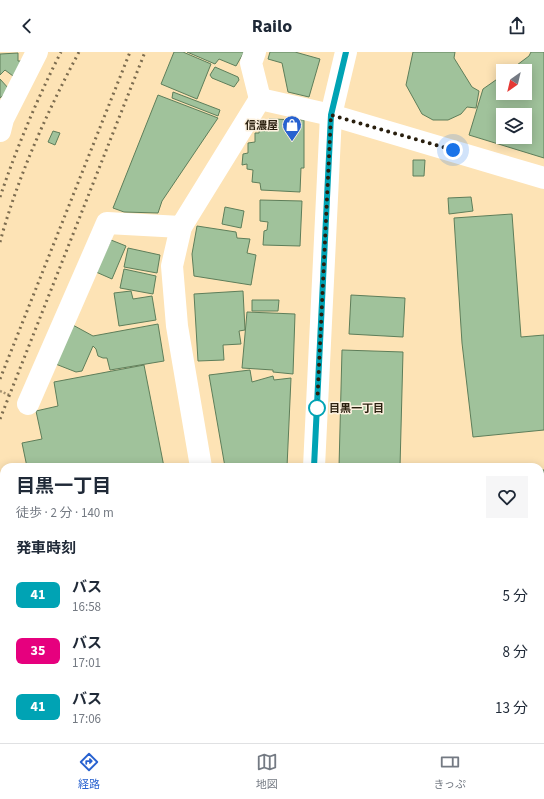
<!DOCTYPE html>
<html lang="ja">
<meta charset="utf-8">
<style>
:root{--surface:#fff;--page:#f6f6f7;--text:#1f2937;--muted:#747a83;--line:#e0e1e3;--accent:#2862d0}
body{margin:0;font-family:"Source Sans 3","Noto Sans JP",sans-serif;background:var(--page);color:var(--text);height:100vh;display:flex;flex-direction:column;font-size:15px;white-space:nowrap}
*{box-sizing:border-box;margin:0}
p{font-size:13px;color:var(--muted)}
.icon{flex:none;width:22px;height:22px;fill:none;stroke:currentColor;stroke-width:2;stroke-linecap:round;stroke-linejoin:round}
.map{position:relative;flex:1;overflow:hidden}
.details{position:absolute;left:0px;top:411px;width:544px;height:280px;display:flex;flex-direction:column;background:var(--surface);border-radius:12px 12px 0 0;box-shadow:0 2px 10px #0003}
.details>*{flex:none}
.badge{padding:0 8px;border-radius:6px;font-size:14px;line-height:26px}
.needle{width:26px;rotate:214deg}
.controls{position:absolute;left:496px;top:12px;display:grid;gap:8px}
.controls a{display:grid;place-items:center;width:36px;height:36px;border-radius:0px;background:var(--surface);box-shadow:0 2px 10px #0003;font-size:20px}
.you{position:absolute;width:20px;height:20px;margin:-10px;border:3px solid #fff;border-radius:50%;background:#1a73e8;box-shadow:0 0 0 6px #1a73e833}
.map>.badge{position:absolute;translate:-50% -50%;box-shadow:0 0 0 2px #fff}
h2{padding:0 16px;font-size:15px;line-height:36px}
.round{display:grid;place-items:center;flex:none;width:42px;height:42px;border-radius:0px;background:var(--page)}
.overview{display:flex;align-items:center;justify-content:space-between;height:68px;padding:0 16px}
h1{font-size:19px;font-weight:700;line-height:30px}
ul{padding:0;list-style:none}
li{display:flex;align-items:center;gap:12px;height:56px;padding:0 16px}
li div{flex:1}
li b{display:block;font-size:15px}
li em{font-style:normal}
li .badge{min-width:44px;font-weight:700;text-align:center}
header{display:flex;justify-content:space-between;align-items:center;height:52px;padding:0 16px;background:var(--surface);font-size:18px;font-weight:700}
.dock{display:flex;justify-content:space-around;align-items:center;height:56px;border-top:1px solid var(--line);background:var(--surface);font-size:11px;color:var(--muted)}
.dock a{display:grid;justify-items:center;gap:2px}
.dock .on{color:var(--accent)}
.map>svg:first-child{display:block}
.building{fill:#a0c29b;stroke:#5e7e5a;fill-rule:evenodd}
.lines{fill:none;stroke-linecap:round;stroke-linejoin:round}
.path{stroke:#a5916f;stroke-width:2.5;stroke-dasharray:2 2;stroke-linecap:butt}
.minor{stroke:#fff;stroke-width:22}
.rail{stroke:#7c6c4f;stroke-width:3;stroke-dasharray:2 4;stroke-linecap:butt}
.line-casing{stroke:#fff;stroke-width:9}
.line{stroke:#00a3b4;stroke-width:6}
.walk{stroke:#291f0e;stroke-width:4;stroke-dasharray:0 7.2}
.stop-dot{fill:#fff;stroke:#00a3b4;stroke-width:2}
.labels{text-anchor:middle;stroke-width:3;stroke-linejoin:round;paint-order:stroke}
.poi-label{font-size:11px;font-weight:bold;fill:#291f0e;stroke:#fdf2e0;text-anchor:end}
.stop-label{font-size:11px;font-weight:bold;fill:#291f0e;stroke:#fdf2e0;text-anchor:start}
</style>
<header><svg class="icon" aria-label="back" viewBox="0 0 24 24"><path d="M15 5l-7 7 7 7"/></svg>Railo<svg class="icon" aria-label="share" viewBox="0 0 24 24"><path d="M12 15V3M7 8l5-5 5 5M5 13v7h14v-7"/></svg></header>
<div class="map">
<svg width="544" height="691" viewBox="0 0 544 691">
<rect width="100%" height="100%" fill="#fde3b5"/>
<g class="building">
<polygon points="174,0 183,0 211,12 197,47 161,32"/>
<polygon points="187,0 244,0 236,14 219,7 215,12"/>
<polygon points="270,0 295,0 320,7 309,45 288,40 282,11 268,7"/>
<polygon points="413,0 455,0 454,6 472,35 479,39 476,56 467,55 461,62 448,68 433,68 422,62 406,33"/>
<path d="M 531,0 L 544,0 L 544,106 L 469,83 L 483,37 L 503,23 L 503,41 L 525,41 L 525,19 L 509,19 L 529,4 ZM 503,63 L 525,63 L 525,85 L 503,85 Z"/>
<polygon points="18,1 18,9 22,9 17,27 5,18 0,23 0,2"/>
<polygon points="215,15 238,25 239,28 234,35 212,26 210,23"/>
<polygon points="0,27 10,38 0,46"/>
<polygon points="173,40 220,58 218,64 172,46"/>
<polygon points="158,43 218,66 162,149 158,161 124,160 113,156"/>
<polygon points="269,67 304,68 304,116 301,116 300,140 261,138 260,131 252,130 253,118 247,117 247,112 242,113 243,102 248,101 248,91 255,90 255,81 259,81 260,75 268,74"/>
<polygon points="53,79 60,81 55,93 48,90"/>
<polygon points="413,108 425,108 424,124 413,124"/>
<polygon points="471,145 473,159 449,162 448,146"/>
<polygon points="260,148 302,149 300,194 263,193 264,179 267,178 268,170 260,169"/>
<polygon points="225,155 244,159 241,176 222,172"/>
<polygon points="512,162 521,285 544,283 544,378 473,385 462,291 454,166"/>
<polygon points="197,174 236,180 237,186 250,187 247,201 256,203 251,233 194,224 192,202"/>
<polygon points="111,188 126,194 112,227 96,220"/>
<polygon points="128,196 160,203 157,221 124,215"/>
<polygon points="124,217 156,224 153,242 120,236"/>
<polygon points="131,239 133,247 152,244 156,268 119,274 114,241"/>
<polygon points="243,239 245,278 239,279 241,292 223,293 224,308 198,309 194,242"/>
<polygon points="351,243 405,246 403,285 349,282"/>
<polygon points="252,248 279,248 278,259 252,259"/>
<polygon points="247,260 295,262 293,322 273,320 273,318 242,316"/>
<polygon points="71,272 93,284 158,272 164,309 110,318 107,306 103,306 98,304 96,297 93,294 82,319 76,320 53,311"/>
<polygon points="342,298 403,300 400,415 339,415"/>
<polygon points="144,313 164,415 27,415 22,391 42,387 36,359 58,354 54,330"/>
<polygon points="250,318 252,330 273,324 274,328 291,326 287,415 225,415 209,323"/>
<rect x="540" y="418" width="4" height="34"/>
<rect x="540" y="466" width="4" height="54"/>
<rect x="540" y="554" width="4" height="59"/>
<polygon points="540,684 542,684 542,691 488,691 488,687 540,687"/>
<polygon points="206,687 264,687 264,691 207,691"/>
<polygon points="358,687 401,687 401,691 367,691 368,688"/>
<rect x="421" y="687" width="26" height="4"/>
</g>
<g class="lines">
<polyline class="path" points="0,339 9,343"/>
<g class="minor">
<polyline points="255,0 251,11 260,47"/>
<polyline points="0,79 3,67 37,0"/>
<polyline points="28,352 107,171 181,175"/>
<polyline points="201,415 177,274 172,214 181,175 260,47 331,63 544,126"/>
<polyline points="314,415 331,63 346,0"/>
<polyline points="540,535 544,535"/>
<polyline points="301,691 301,687"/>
</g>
<g class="rail">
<path d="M 0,145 C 17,95 37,47 61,0"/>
<path d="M 0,190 C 18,124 47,60 79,0"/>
<polyline points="0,327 130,0"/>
<polyline points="0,367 145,0"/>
</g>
</g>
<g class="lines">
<g class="line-casing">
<polyline id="line" points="314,415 331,63 346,0"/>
</g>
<use href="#line" class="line"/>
<polyline class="walk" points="317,356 331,63 453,98"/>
</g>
<defs>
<g id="shop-pin" transform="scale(1)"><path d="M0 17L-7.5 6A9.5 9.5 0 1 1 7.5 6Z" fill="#2862d0" stroke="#fdf2e0"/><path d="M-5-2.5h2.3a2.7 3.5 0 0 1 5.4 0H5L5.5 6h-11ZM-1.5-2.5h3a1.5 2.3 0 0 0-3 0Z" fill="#fff"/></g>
</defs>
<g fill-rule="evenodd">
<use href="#shop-pin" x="292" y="73"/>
</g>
<circle class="stop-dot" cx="317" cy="356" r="8"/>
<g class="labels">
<g class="poi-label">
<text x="278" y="77">信濃屋</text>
</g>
<g class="stop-label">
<text x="329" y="360">目黒一丁目</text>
</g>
</g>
</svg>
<div class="controls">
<a><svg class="needle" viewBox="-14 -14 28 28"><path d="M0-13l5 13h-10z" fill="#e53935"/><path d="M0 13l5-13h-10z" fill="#747a83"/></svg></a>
<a><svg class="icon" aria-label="layers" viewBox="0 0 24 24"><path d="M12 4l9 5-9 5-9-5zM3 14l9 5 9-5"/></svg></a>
</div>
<div class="you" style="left:453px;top:98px"></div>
<section class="details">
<div class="overview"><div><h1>目黒一丁目</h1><p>徒歩 · 2 分 · 140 m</p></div><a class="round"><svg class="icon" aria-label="heart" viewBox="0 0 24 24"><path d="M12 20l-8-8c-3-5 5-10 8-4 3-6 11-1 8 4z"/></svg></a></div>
<h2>発車時刻</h2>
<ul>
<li><span class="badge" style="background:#00a3b4;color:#fff">41</span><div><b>バス</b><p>16:58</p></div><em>5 分</em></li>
<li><span class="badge" style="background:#e6007e;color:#fff">35</span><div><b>バス</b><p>17:01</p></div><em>8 分</em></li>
<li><span class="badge" style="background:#00a3b4;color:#fff">41</span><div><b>バス</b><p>17:06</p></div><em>13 分</em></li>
</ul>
</section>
</div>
<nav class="dock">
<a class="on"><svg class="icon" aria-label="directions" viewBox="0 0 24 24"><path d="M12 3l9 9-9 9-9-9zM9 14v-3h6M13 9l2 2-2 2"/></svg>経路</a>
<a><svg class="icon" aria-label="map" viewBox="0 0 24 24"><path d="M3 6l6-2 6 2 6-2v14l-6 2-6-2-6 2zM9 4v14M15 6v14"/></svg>地図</a>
<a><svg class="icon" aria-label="tickets" viewBox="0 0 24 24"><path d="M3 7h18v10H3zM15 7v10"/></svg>きっぷ</a>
</nav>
